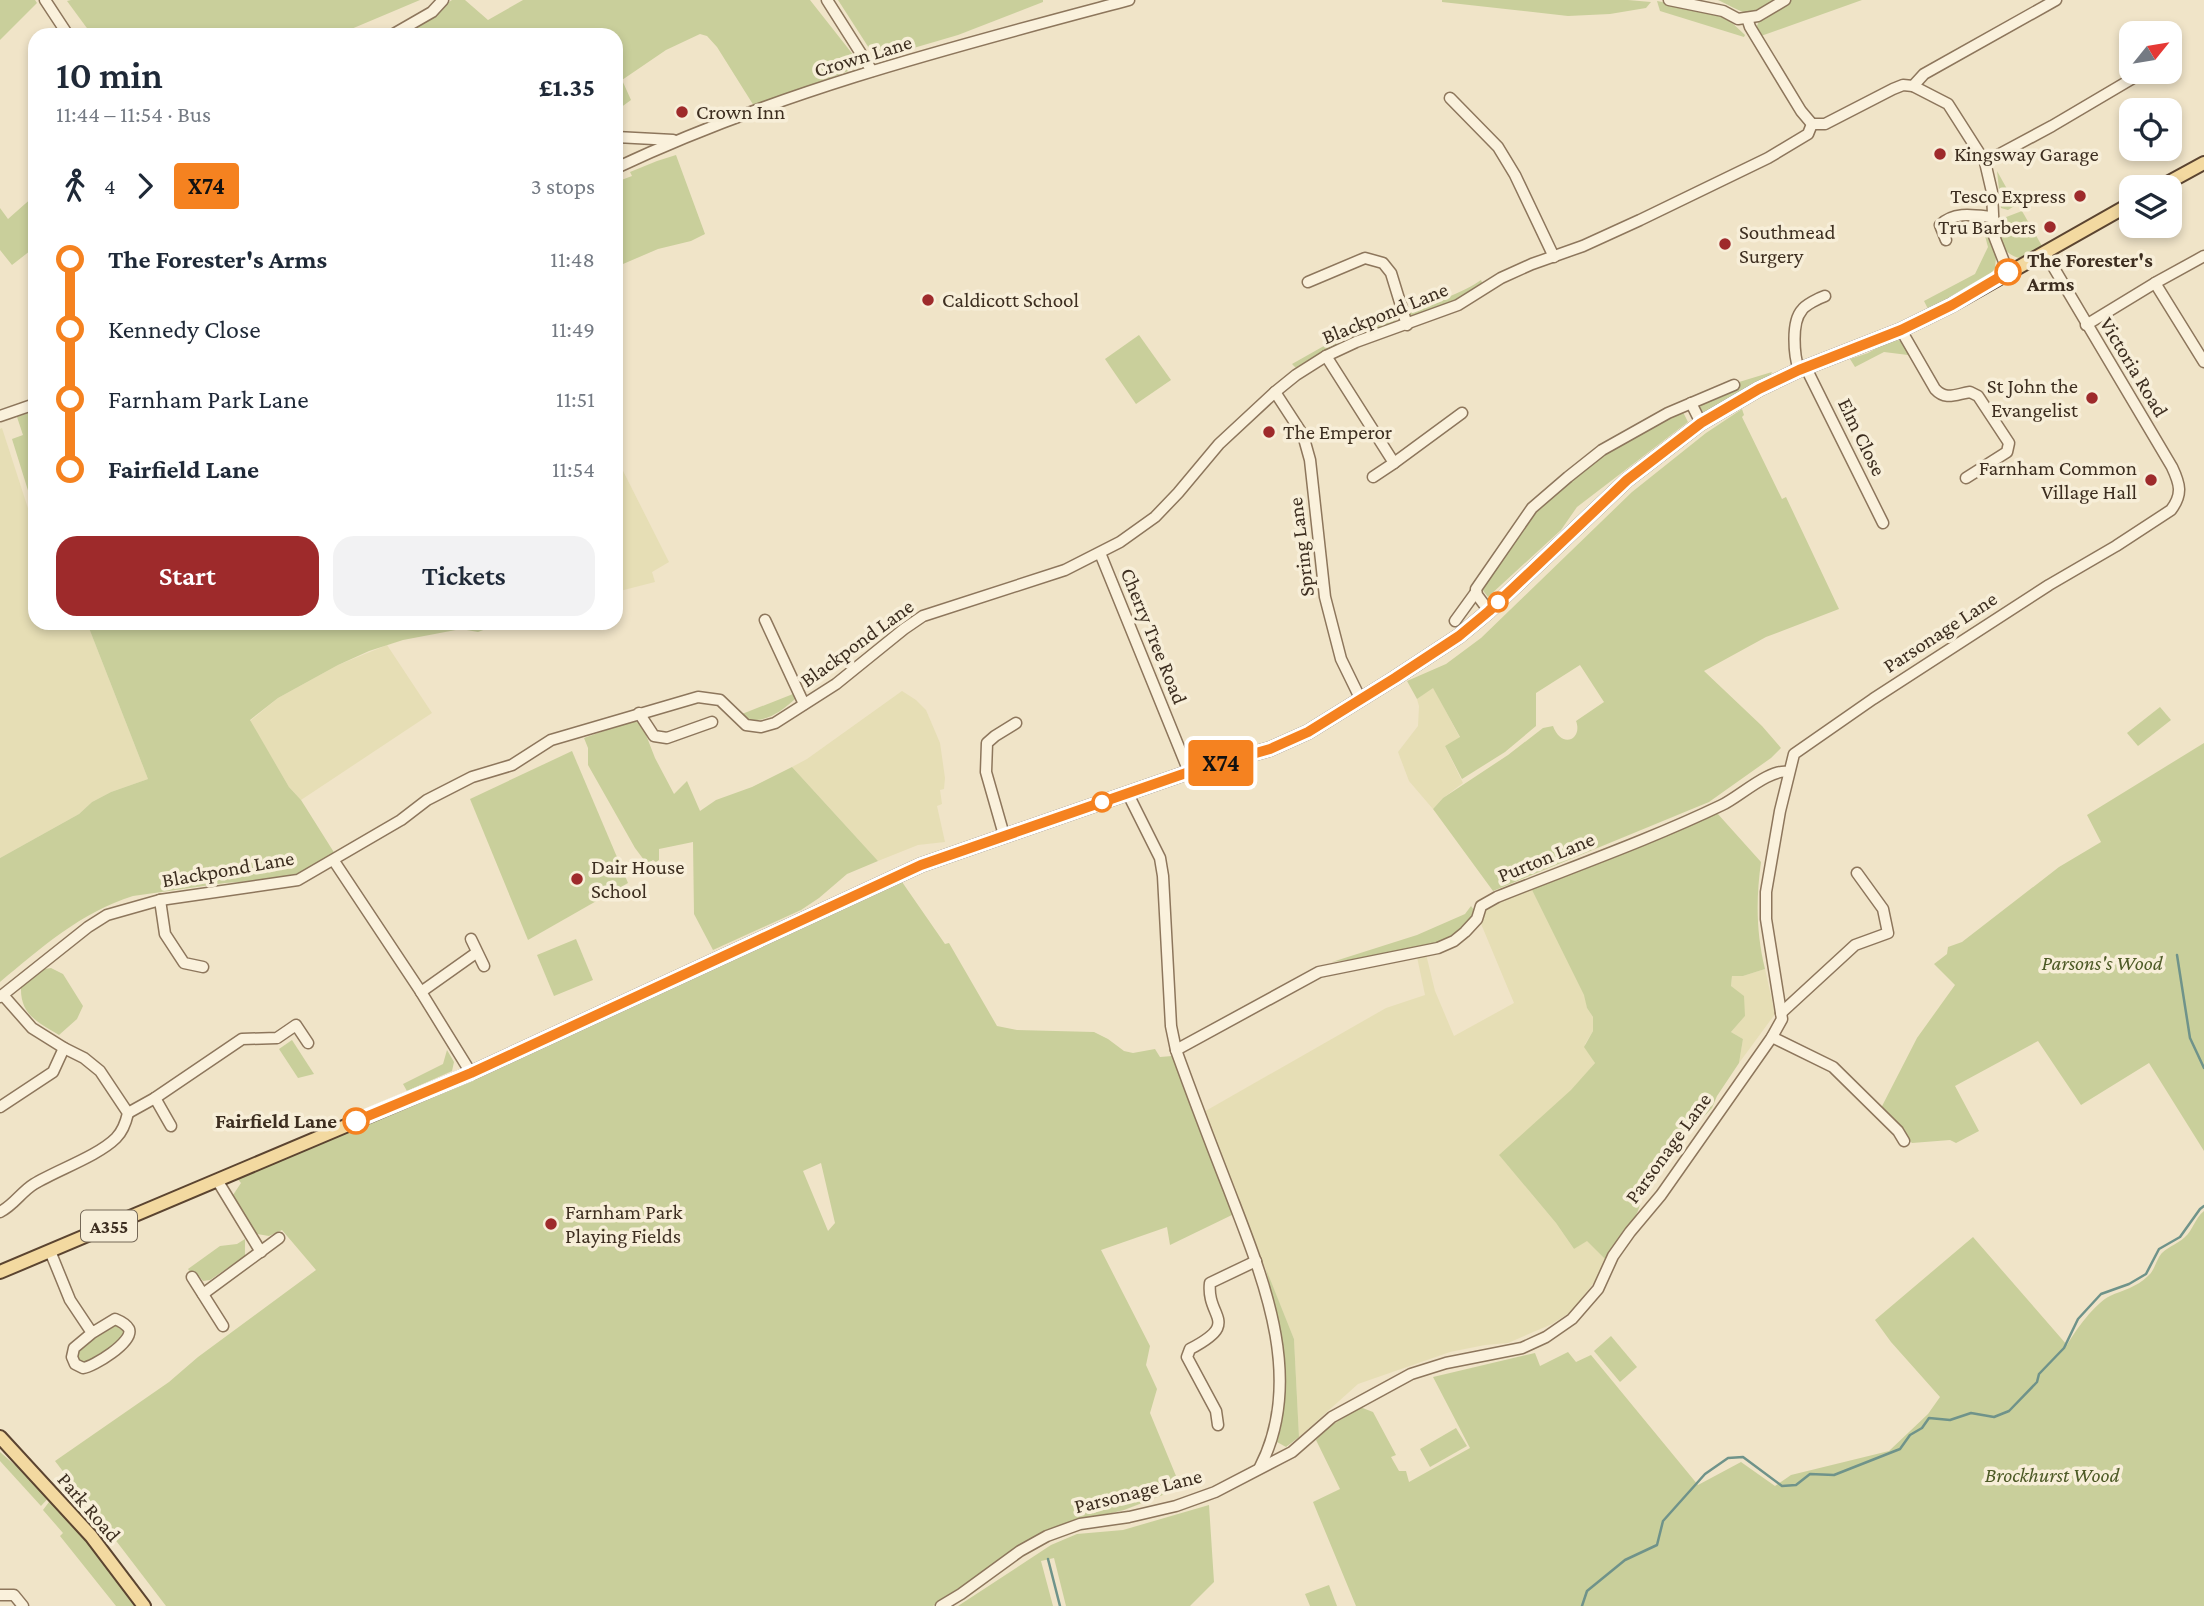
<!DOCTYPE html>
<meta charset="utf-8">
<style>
:root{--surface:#fff;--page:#f2f2f3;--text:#1f2937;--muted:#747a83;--accent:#9e2a2b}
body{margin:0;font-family:"Crimson Pro",serif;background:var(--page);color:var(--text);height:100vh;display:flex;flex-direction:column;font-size:26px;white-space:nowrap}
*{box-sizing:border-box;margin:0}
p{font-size:23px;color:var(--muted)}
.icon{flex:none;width:38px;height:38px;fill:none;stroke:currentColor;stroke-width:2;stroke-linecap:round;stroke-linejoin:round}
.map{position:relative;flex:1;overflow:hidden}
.sheet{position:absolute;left:28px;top:28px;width:595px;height:602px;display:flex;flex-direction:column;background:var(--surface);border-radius:21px;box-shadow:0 4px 10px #0003}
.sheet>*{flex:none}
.badge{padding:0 14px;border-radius:5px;font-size:24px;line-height:46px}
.needle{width:46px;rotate:60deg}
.tools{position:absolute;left:2119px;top:21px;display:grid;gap:14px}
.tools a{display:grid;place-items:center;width:63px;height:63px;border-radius:14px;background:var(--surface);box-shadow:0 4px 10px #0003;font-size:35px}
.map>.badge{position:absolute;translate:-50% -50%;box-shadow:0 0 0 4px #fff}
.legs{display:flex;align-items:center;gap:10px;height:77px;padding:0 28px;font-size:23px}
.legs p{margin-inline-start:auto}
.headline{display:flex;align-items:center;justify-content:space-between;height:119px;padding:0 28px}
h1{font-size:38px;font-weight:600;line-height:52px}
.action{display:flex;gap:14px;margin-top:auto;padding:14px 28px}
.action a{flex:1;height:80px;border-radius:21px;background:var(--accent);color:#fff;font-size:28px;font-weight:600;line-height:80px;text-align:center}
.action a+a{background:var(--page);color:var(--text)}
ul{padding:0 28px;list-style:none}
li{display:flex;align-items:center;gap:24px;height:70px;font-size:26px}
li i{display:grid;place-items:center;width:10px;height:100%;margin:0 9px;background:currentColor}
li i::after{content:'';width:18px;height:18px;margin:-9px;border:5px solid;border-radius:50%;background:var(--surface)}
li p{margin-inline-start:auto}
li:first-child i{background:linear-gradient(#0000 50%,currentColor 0)}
li:last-child i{background:linear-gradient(currentColor 50%,#0000 0)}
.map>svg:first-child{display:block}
.farmland{fill:#e6deb5}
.green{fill:#c9cf9b;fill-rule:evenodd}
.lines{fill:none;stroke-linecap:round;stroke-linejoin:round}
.stream{stroke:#6f938a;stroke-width:2.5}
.minor-casing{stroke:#8d765c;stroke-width:13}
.major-casing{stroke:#5b4430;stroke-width:16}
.minor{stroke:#faf1dc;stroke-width:10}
.major{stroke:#f3d9a0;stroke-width:12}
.line-1-casing{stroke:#fff;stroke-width:16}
.line-1{stroke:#f58220;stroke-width:10}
.poi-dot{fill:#9e2a2b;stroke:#f7eed8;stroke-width:2.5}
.stop-1-dot{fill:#fff;stroke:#f58220;stroke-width:3.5}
.labels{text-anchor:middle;stroke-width:7;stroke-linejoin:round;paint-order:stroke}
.shield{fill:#f7eed8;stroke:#756857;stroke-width:2}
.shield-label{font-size:19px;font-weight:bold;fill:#3d2e20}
.street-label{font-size:21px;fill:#3d2e20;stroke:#f7eed8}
.poi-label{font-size:21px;fill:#3d2e20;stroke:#f7eed8;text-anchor:start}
.stop-label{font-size:21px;font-weight:bold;fill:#3d2e20;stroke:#f7eed8;text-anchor:start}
.park-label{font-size:21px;font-style:italic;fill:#4d5a26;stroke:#f7eed8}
</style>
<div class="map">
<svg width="2204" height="1606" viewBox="0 0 2204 1606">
<rect width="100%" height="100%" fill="#f0e4c8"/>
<g class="farmland">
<polygon points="2,428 35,530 35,623 87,623 148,779 111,792 92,802 79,814 0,858 0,429"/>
<polygon points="616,457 669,562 652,572 655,582 616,592"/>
<polygon points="387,645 432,713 301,800 289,787 250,721 278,698 338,665"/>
<polygon points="1433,687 1460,738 1445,746 1463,783 1443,798 1433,809 1409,781 1398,752 1418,726 1419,706 1417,699"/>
<polygon points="902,691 916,700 926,710 940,743 945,778 944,789 940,790 942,804 937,806 945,842 918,845 878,861 792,767 807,759"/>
<polygon points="1531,888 1585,995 1587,1008 1593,1017 1593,1031 1585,1044 1595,1063 1572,1090 1500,1156 1556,1223 1574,1249 1587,1240 1605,1259 1598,1277 1572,1311 1552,1324 1508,1343 1485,1345 1450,1352 1358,1384 1299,1437 1294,1339 1202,1113 1386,1008 1425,995 1417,957 1426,954 1435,991 1454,1036 1514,1003 1479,919 1488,907 1500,900"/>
<polygon points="1765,969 1775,1014 1739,1063 1743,1039 1731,1032 1745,1016 1731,986 1732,976 1743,976"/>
</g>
<g class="green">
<polygon points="0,0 35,0 37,3 0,40"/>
<polygon points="71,0 420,0 337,35 92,35 67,1"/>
<polygon points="452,0 465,0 488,20 523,0 810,0 862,66 754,106 717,47 707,36 700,34 666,50 622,80 631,100 616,111 616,35 398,35"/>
<polygon points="838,0 1043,0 1043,2 958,35 876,59"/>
<polygon points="1442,0 1628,0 1651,2 1646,8 1610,14 1568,16 1442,2"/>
<path d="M 1718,0 L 1777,0 C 1746,19 1749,15 1718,0 Z"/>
<polygon points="1791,0 1862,0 1761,36 1756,28 1760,19"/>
<polygon points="1657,1 1702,9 1727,18 1745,35 1744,37 1660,11"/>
<polygon points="676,155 705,234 691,241 658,249 616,267 616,182 632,176 630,172 657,161"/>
<polygon points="1997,171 2016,205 2008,210 2001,208"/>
<polygon points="34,196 35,247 12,265 0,250 0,208 8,219"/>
<path d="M 2022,211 L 2042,246 L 2020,258 C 2002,255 1994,235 2001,219 Z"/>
<polygon points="1978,221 1984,222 1996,257 1995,268 1992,272 1987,277 1928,309 1924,301 1975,274 1988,247 1985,236 1975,222"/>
<path d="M 1481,280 L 1483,285 C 1464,301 1436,308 1413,317 L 1407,314 L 1406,307 C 1423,309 1466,291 1481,280 Z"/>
<polygon points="1393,313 1396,314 1398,318 1391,325 1317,357 1297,369 1292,364 1354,329"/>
<polygon points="1139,335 1171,380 1136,404 1105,359"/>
<path d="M 1898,340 C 1904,343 1909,347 1908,355 L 1884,352 L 1855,367 L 1850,359 L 1868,353 L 1887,342 Z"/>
<path d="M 1772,372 L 1770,377 L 1708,413 L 1703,412 L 1700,408 L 1701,404 C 1716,399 1732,396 1739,382 Z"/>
<path d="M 1742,409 L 1744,415 L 1742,417 L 1782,499 L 1786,497 L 1839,609 L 1766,637 L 1704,671 L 1762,726 L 1781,748 L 1771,758 L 1709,802 L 1493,891 L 1433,809 L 1443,798 L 1508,755 L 1543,728 L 1553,726 C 1562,750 1583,739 1576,721 L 1604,702 L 1580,665 L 1536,693 L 1536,726 L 1505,752 L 1462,779 L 1445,746 L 1460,737 L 1433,688 L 1417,699 L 1407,681 L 1446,664 L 1481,638 L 1632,492 L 1706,433 Z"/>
<path d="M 1682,410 L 1688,422 L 1577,507 L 1561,530 L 1488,597 L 1481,588 C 1498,564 1513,536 1533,514 C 1574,468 1629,439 1682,410 Z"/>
<polygon points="35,411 35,513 12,439 23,435 17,417"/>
<path d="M 87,623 L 502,623 L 478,632 L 461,629 L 403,640 L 369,651 L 338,665 L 278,698 L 250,720 L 289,787 L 301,800 L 335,854 L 331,858 L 291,878 L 225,883 L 133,896 C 81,912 41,948 0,982 L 0,858 L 79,814 L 92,802 L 111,792 L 148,779 Z"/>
<path d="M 793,694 L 796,698 C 783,710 768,722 749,720 L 742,714 Z"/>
<polygon points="2160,707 2171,720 2138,746 2127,733"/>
<polygon points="629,722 641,722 655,758 674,794 687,781 700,811 716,800 752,787 792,767 878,861 847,874 819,898 801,910 713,950 694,914 693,842 659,849 659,860 656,862 653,860 647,864 635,848 588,765 588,748 584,738"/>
<polygon points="2204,743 2204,1151 2149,1063 2081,1105 2038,1041 1955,1086 1979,1131 1956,1143 1950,1140 1912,1143 1879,1112 1917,1038 1955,985 1934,964 1947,954 1948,947 1962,942 2059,867 2101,842 2087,815"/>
<polygon points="572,751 628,883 528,940 470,799"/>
<path d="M 1717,813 L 1761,862 C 1756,899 1756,932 1765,969 L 1743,976 L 1732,976 L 1731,986 L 1744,996 L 1745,1016 L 1731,1032 L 1743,1039 L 1739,1063 L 1717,1096 L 1712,1108 L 1684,1137 L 1641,1200 C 1638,1221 1617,1241 1605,1259 L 1587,1241 L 1574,1249 L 1556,1223 L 1499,1155 L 1571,1090 L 1595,1063 L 1584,1047 L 1593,1031 L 1593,1017 L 1587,1008 L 1584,995 L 1531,888 L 1574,873 Z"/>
<path d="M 900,879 L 945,944 L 949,943 L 997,1026 L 1017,1030 L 1094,1032 L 1108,1039 L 1124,1051 L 1133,1053 L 1155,1049 L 1160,1057 L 1172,1056 L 1234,1214 L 1170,1245 L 1167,1227 L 1101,1250 L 1150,1346 L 1146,1365 L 1157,1389 L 1150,1413 L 1181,1488 L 1124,1510 L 1063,1525 L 1031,1539 L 933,1606 L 166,1606 L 55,1461 L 169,1382 L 198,1357 L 316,1270 L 282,1230 L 269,1236 L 257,1234 L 233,1195 L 241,1183 L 236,1177 ZM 821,1163 L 835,1223 L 828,1231 L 803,1171 Z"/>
<polygon points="1471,906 1476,913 1452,940 1432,946 1372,957 1332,962 1417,935 1465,914"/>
<polygon points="576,939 593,980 554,996 537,955"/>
<path d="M 51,968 L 63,974 L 83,1006 L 77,1019 L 59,1035 C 38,1022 20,1015 21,987 L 44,969 Z"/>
<polygon points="292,1040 314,1074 298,1078 279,1049"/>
<polygon points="447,1050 454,1062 452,1071 407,1091 403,1084 443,1064"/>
<path d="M 2204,1211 L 2204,1606 L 1356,1606 L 1313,1502 L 1340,1489 L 1316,1440 L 1329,1427 L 1360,1407 L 1373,1412 L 1396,1455 L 1391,1457 L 1399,1471 L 1406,1471 L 1409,1482 L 1470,1448 L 1433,1377 L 1535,1353 L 1540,1366 L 1568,1352 L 1576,1362 L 1591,1355 L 1698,1485 L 1741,1462 L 1775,1486 L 1791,1475 L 1889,1451 L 1928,1414 L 1940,1397 L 1891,1342 L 1875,1320 L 1973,1237 L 2067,1345 C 2075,1331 2095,1303 2110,1296 C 2123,1290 2137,1287 2148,1276 C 2154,1271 2155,1264 2159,1257 C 2165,1247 2177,1245 2185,1237 C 2193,1230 2195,1218 2204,1211 Z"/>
<polygon points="245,1239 245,1256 210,1280 203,1281 199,1276 195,1279 188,1269 220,1246 237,1244"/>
<path d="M 1266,1269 L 1294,1339 L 1299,1437 L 1286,1447 L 1277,1442 C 1294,1387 1278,1324 1266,1269 Z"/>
<polygon points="114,1324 117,1324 125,1330 124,1340 88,1364 83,1365 75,1357 77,1348"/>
<polygon points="1611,1336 1637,1367 1620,1382 1594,1351"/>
<polygon points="1456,1428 1467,1446 1430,1467 1420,1449"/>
<polygon points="0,1452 50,1496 41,1506 0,1461"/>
<polygon points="52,1498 139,1606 116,1606 60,1536 63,1533 43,1510"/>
<polygon points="1209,1505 1214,1582 1190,1606 1066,1606 1054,1558 1041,1561 1053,1606 958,1606 1051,1545 1077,1534 1123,1530"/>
<polygon points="1329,1585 1337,1606 1310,1606 1305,1594"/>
</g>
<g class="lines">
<g class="stream">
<polyline points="2177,955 2190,1038 2204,1068"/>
<polyline points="1048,1559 1060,1606"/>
<polyline points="1582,1606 1587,1591 1625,1560 1657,1545 1663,1521 1705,1474 1728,1458 1743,1457 1782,1486 1796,1485 1810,1474 1834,1475 1900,1449 1910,1435 1922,1428 1929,1418 1950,1420 1971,1413 1994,1417 2009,1411 2037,1382 2039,1374 2064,1348 2078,1319 2101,1294 2129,1284 2146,1274 2159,1249 2180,1237 2200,1209 2204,1206"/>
</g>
<g class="minor-casing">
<g id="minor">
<polyline points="45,0 68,35"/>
<polyline points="827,0 872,71"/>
<polyline points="1669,0 1723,11 1738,19 1758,16 1785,0"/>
<polyline points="1747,18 1750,27 1801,111 1812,124"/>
<polyline points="392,35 432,12 443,0"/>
<polyline points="1913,86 1948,104 1985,162 1992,192 1994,236 2008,272"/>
<polyline points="1450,98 1498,147 1515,175 1554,257"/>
<polyline points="1812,124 1825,124 1893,89 1903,85 1913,86 1924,74 2056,0"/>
<polyline points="616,137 673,140"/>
<polyline points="1985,162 2052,126 2135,77 2132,72"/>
<path d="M 616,168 C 779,91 956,46 1129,0"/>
<path d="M 1946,240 L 1940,225 C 1954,211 1974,215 1991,217"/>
<polyline points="1308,282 1365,258 1383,263 1391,273 1407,325"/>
<polyline points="2155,283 2204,362"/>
<polyline points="2086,325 2155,283 2204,256"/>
<path d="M 1901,330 L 1935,389 C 1946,401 1956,394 1970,392 L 1978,396 L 2009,443 L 2007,452 L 1966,478"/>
<polyline points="1326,356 1394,463 1373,477"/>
<polyline points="1806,368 1883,523"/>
<path d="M 1799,370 C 1794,356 1791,322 1802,310 C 1805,305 1819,298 1825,296"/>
<polyline points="1275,392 1303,435 1310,460 1325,597 1341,659 1361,700"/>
<polyline points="1691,403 1701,423"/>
<polyline points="0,416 35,404"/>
<polyline points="1394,463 1462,413"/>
<polyline points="1100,553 1189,772"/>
<polyline points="1489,611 1477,595 1476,589 1532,508 1568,477 1602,450 1668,413 1734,385"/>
<polyline points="765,620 804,704"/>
<polyline points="1455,621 1476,592"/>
<polyline points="639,713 654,736 667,738 712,722"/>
<path d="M 1128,794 L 1160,858 L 1163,876 L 1171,1026 L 1176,1050 C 1193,1097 1211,1144 1229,1190 C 1262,1276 1306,1378 1260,1467"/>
<polyline points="1004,835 986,772 987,743 995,736 1016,723"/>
<polyline points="334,861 421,992 471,1073"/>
<polyline points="160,900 165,934 184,963 203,967"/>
<polyline points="471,939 484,966"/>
<polyline points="421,992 476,953"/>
<polyline points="0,997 88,927 107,915 160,900 298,880 401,820 427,800 472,777 512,765 551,740 698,697 720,700 746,725 761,727 775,723 836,684 904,629 923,616 1065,570 1120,542 1155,517 1178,493 1219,444 1275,392 1296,375 1326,356 1356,342 1458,305 1501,278 1532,264 1583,246 1640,220 1768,158 1808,134 1812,124"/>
<polyline points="1781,1013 1855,945 1888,933 1883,909 1857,873"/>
<polyline points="1772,1037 1833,1067 1898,1131 1904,1141"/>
<path d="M 1176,1050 L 1319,972 L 1438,948 L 1454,941 L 1465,932 L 1477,919 L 1481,906 L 1497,897 C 1572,867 1649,840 1722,805 C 1739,797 1770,768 1788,772"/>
<polyline points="155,1098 242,1039 277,1038 296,1025 308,1043"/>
<polyline points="0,1107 53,1072 64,1048"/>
<polyline points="128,1113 155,1098 171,1126"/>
<polyline points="217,1180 261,1252"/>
<path d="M 0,1212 C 14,1205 21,1192 34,1184 C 57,1170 98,1156 116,1138 C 123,1131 126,1122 128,1113 L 100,1071 L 84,1058 L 64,1048 L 32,1028 L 3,995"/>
<path d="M 50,1251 L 70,1300 L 92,1333 L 115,1319 C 120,1321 126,1324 129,1329 C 134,1342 93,1367 83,1368 L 75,1364 L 72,1357 L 74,1348 L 92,1333"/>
<polyline points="192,1277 223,1326"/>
<polyline points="203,1294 279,1238"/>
<path d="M 1218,1425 L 1216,1411 L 1187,1357 L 1190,1349 C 1242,1322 1206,1318 1210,1283 L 1256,1261"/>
<polyline points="0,1595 14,1595 23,1606"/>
<path d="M 941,1606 L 961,1594 L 1020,1551 L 1047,1536 L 1080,1524 L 1129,1517 L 1176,1506 L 1215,1492 L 1292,1452 L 1332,1417 L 1411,1374 L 1446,1363 L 1522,1348 L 1546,1337 L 1572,1319 L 1598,1289 L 1613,1256 L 1630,1232 L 1661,1195 L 1772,1037 L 1782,1019 L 1766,919 L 1766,892 L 1780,811 L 1794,754 L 1873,699 L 2049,585 L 2116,546 L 2171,510 C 2183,494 2180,484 2172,467 L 2045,253"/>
</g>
</g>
<g class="major-casing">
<g id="major">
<polyline points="2160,187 2204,163"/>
<polyline points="0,1272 471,1073 921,865 1189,772 1270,749 1308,732 1395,678 1459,636 1489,611 1627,480 1701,423 1759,389 1799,370 1901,330 1952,305 2132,203"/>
<polyline points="0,1437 91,1536 144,1606"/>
</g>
</g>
<use href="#minor" class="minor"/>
<use href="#major" class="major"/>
</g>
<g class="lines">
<g class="line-1-casing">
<polyline id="line-1" points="356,1121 471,1073 921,865 1189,772 1270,749 1308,732 1395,678 1459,636 1489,611 1627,480 1701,423 1759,389 1799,370 1901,330 1952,305 2008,272"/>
</g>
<use href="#line-1" class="line-1"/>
</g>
<g class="poi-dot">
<circle cx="682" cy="112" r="7"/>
<circle cx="1940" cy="154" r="7"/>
<circle cx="2080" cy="196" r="7"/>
<circle cx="2050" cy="227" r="7"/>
<circle cx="1725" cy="244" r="7"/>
<circle cx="928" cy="300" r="7"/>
<circle cx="2092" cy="398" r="7"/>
<circle cx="1269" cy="432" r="7"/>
<circle cx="2151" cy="480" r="7"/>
<circle cx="577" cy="879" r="7"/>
<circle cx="551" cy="1224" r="7"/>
</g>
<g class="stop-1-dot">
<circle cx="2008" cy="272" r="12"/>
<circle cx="1498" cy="602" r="9"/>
<circle cx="1102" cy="802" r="9"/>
<circle cx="356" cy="1121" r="12"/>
</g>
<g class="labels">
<rect class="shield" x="81" y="1210.5" width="56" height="31" rx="5"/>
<g class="shield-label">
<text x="109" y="1233">A355</text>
</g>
<g class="street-label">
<text transform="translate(863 56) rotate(-17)" y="7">Crown Lane</text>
<text transform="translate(1385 313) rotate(-22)" y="7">Blackpond Lane</text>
<text transform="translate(2134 367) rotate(59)" y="7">Victoria Road</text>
<text transform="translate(1862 437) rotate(64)" y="7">Elm Close</text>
<text transform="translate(1301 547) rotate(-97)" y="7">Spring Lane</text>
<text transform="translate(1940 632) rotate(-33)" y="7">Parsonage Lane</text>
<text transform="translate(1154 636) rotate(68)" y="7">Cherry Tree Road</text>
<text transform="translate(857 643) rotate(-36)" y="7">Blackpond Lane</text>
<text transform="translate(1546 857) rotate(-22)" y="7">Purton Lane</text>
<text transform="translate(228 869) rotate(-10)" y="7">Blackpond Lane</text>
<text transform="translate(1668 1148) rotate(-54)" y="7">Parsonage Lane</text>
<text transform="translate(1138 1491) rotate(-14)" y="7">Parsonage Lane</text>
<text transform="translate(89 1507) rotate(49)" y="7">Park Road</text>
</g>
<g class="poi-label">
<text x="696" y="119">Crown Inn</text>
<text x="1954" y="161">Kingsway Garage</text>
<text x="2066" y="203" text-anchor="end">Tesco Express</text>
<text x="2036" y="234" text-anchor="end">Tru Barbers</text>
<text x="1739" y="239">Southmead<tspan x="1739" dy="24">Surgery</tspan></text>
<text x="942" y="307">Caldicott School</text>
<text x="2078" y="393" text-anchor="end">St John the<tspan x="2078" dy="24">Evangelist</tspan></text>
<text x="1283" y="439">The Emperor</text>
<text x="2137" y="475" text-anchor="end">Farnham Common<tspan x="2137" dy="24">Village Hall</tspan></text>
<text x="591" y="874">Dair House<tspan x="591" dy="24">School</tspan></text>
<text x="565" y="1219">Farnham Park<tspan x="565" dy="24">Playing Fields</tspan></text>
</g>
<g class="stop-label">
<text x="2027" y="267">The Forester's<tspan x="2027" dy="24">Arms</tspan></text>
<text x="337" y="1128" text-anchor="end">Fairfield Lane</text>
</g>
<g class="park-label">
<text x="2102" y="970">Parsons's Wood</text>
<text x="2052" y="1482">Brockhurst Wood</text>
</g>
</g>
</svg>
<div class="tools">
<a><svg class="needle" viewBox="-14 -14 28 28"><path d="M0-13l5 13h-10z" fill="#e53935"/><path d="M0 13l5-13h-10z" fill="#747a83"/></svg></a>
<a><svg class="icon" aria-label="locate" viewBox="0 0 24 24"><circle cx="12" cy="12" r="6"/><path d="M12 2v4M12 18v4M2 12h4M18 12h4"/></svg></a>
<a><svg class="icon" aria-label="layers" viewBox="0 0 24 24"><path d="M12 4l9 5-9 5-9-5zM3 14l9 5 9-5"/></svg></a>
</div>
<b class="badge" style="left:1221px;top:763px;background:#f58220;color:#111">X74</b>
<section class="sheet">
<div class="headline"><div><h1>10 min</h1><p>11:44 – 11:54 · Bus</p></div><b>£1.35</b></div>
<div class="legs"><svg class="icon" aria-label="walk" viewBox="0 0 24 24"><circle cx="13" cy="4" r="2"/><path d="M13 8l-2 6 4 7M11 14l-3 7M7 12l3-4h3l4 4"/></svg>4<svg class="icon" aria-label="forward" viewBox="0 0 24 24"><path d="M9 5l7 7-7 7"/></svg><b class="badge" style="background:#f58220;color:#111">X74</b><p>3 stops</p></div>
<ul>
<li><i style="color:#f58220"></i><b>The Forester's Arms</b><p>11:48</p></li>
<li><i style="color:#f58220"></i><span>Kennedy Close</span><p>11:49</p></li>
<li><i style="color:#f58220"></i><span>Farnham Park Lane</span><p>11:51</p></li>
<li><i style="color:#f58220"></i><b>Fairfield Lane</b><p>11:54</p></li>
</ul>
<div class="action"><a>Start</a><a>Tickets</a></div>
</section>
</div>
